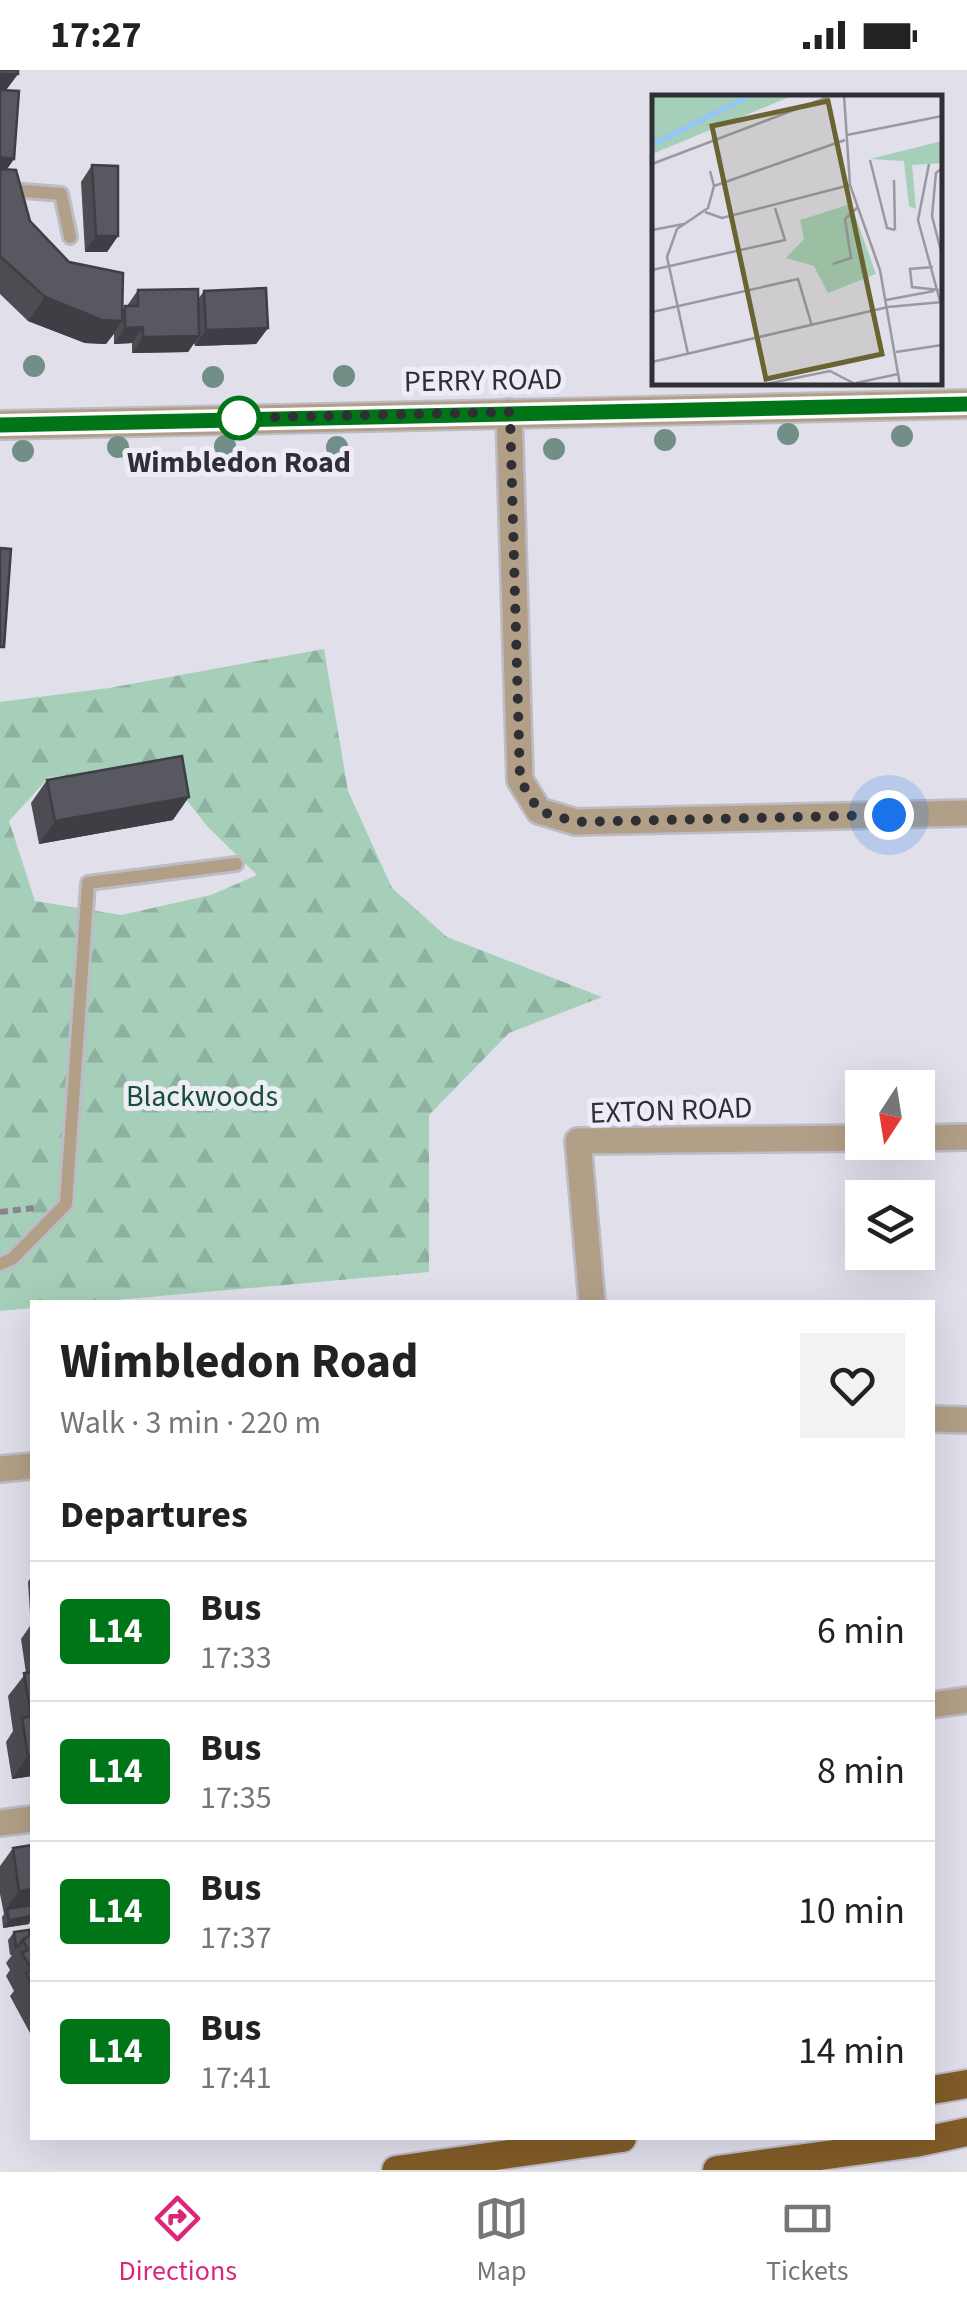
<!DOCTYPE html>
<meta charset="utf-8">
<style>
:root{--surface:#fff;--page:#f2f2f2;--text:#222;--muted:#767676;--line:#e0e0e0;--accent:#db2777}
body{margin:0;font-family:"Source Sans 3",sans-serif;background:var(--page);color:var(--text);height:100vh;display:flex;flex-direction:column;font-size:38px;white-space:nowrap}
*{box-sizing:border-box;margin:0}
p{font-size:32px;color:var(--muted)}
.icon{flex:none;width:55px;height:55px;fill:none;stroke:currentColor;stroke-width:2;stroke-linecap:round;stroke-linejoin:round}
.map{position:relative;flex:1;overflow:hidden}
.drawer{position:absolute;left:30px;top:1230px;width:905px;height:840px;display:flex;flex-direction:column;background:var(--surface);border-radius:0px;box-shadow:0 10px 40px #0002}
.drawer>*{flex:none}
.badge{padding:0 20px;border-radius:8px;font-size:35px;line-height:65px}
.needle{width:65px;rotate:192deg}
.fabs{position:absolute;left:845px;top:1000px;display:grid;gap:20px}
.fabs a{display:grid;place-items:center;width:90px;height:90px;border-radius:0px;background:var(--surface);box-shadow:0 10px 40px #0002;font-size:50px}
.you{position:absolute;width:50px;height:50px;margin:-25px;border:8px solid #fff;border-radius:50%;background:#1a73e8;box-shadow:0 0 0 15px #1a73e833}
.map>.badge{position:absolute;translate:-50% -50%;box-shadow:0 0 0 5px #fff}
h2{padding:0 30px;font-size:38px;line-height:90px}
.round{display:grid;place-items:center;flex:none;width:105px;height:105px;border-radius:0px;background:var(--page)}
.head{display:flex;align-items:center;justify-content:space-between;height:170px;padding:0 30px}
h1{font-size:48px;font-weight:700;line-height:75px}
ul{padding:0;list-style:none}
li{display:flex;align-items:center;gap:30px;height:140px;padding:0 30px;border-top:2px solid var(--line)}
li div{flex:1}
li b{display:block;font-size:38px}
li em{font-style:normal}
li .badge{min-width:110px;font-weight:700;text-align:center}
.status{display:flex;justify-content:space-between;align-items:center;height:70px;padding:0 50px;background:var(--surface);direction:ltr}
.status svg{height:28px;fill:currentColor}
.dock{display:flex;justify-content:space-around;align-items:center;height:140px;border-top:2px solid var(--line);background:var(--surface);font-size:28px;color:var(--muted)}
.dock a{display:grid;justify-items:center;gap:5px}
.dock .on{color:var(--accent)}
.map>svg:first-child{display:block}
.forest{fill:url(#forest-firs);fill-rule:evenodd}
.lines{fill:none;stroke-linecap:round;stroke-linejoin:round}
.service-casing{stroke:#bdbcc6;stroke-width:18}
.minor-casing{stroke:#bdbcc6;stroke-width:30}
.tertiary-casing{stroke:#bdbcc6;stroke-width:32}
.trunk-casing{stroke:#bdbcc6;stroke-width:32}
.path{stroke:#86858d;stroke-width:6;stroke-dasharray:8 5;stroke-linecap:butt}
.service{stroke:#b29f87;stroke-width:12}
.minor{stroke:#b29f87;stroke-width:25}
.tertiary{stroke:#b29f87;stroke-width:28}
.trunk{stroke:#825c28;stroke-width:28}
.tree{fill:#718f87}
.wall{fill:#4c4c53}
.shaded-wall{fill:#3e3e44}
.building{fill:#585861;stroke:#3e3e44;stroke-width:2.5}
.line-casing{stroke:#fff;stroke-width:22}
.line{stroke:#007517;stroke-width:15}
.walk{stroke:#302f34;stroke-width:10;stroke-dasharray:0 18}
.stop-dot{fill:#fff;stroke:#007517;stroke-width:5}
.labels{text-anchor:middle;stroke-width:10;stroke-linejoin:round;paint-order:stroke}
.street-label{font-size:30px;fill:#302f34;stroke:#edecf7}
.stop-label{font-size:30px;font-weight:bold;fill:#302f34;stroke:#edecf7}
.park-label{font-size:30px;fill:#164e36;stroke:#edecf7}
.inset-river{fill:none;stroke:#94c6fa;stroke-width:5}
.inset-road{fill:none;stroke:#9a99a1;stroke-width:2.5}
.view{fill:#696431;fill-opacity:0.15;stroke:#696431;stroke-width:5}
.inset-edge{fill:none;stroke:#302f34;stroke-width:5}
</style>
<div class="status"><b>17:27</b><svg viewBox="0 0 49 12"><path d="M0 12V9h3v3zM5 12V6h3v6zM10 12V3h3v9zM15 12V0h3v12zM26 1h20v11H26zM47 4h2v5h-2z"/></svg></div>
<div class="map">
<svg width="967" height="2100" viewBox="0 0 967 2100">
<defs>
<pattern id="forest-firs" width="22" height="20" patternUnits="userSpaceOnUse" patternTransform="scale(2.5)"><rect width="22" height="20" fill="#a5cfb8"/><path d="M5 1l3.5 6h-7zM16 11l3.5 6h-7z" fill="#8eb29f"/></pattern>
</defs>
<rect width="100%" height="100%" fill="#e0dfea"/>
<path class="forest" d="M 324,579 L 348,721 L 392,818 L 447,867 L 602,927 L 509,963 L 429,1045 L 429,1202 L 93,1232 L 32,1232 L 32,1238 L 0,1241 L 0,632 L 109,618 ZM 163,700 L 207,756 L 257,805 L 211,825 L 121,845 L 35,831 L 9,751 L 49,707 Z"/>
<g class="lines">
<g class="service-casing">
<g id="service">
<polyline points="0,119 61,124 70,167"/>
<polyline points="0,1194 12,1189 66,1134 88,813 236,794"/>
</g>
</g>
<g class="minor-casing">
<g id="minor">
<polyline points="509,342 520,710 539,741 576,752 967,743"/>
<polyline points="918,1068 967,1067"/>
<polyline points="592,1232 578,1071 862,1068"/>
<polyline points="932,1349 967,1350"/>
<polyline points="0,1399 32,1396"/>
<polyline points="932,1635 967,1630"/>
<polyline points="0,1753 32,1749"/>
</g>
</g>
<g class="tertiary-casing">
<polyline id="tertiary" points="0,355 967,334"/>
</g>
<g class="trunk-casing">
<g id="trunk">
<polyline points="932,2020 967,2014"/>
<polyline points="396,2100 622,2068"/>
<polyline points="717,2100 915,2073 967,2062"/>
</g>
</g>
<polyline class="path" points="0,1142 34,1138"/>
<use href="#service" class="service"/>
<use href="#minor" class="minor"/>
<use href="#tertiary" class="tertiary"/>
<use href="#trunk" class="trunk"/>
</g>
<g class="tree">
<circle cx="34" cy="296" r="11"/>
<circle cx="550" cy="305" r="11"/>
<circle cx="344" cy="306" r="11"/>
<circle cx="213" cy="307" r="11"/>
<circle cx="440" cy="311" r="11"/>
<circle cx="788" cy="364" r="11"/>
<circle cx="902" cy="366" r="11"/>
<circle cx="665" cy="370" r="11"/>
<circle cx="225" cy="376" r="11"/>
<circle cx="118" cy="377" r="11"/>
<circle cx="337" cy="377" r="11"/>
<circle cx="554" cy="379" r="11"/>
<circle cx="23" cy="381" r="11"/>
</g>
<g class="wall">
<polygon points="0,0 18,4 6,20 14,89 6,100 30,151 69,192 123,239 125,236 127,236 138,220 198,229 204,221 268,258 256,274 195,276 194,273 188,282 132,283 132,273 114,274 114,264 106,274 85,273 28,251 0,224"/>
<polygon points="92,95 118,166 107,182 85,182 81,112"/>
<polygon points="47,710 173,750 39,774 31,733"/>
<polygon points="32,1505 32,1543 30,1543 28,1512"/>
<polygon points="32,1553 32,1706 12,1709 6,1672 13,1661 8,1626 26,1603 21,1569"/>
<polygon points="13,1778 29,1854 3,1858 2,1847 4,1844 0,1824 0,1796"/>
<polygon points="14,1862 30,1866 32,1864 31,1965 10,1926 14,1921 6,1906 10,1900 6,1893 12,1885 10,1885 8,1870"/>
</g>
<g class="shaded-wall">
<polygon points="0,4 18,4 6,20 0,20"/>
<polygon points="0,87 14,89 3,105 0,104"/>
<polygon points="96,166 118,166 107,182 85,182"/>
<polygon points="45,227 122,251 106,274 85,273 28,251"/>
<polygon points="143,257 132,273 114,274 125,258"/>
<polygon points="268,258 256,274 195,276 206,260"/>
<polygon points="199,266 188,282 132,283 143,267"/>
<polygon points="189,727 173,750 39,774 55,751"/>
<polygon points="32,1685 32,1706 12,1709 28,1686"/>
<polygon points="32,1819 32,1839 7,1839 3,1844 19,1821"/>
<polygon points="32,1846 29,1854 3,1858 9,1850"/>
</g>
<g class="building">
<rect x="0" y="0" width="18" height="4"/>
<polygon points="0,20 19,21 14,89 0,87"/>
<polygon points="92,95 118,96 118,166 96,166"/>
<polygon points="0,99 16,100 30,151 69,192 123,203 122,251 102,250 45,227 0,186"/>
<polygon points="266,218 268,258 206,260 204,221"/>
<polygon points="198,219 199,266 143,267 143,257 125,258 125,236 138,236 138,220"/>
<polygon points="0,478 11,479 4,577 0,577"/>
<polygon points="182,686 189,727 55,751 47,710"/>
<polygon points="32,1602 32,1685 28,1686 22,1648 31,1646 24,1603"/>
<polygon points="32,1775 32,1819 19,1821 13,1778"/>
<polygon points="32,1835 32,1846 9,1850 7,1839"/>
<polygon points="29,1860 30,1866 23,1870 18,1876 16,1877 14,1862"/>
<polygon points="32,1864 32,1915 26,1903 32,1900 22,1883 28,1880 23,1870"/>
</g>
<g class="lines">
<g class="line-casing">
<polyline id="line" points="0,355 967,334"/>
</g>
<use href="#line" class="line"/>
<polyline class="walk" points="239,348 510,342 520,710 539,741 576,752 889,745"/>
</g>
<circle class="stop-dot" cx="239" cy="348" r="20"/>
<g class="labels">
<g class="street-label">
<text transform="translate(483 310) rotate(-1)" y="10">PERRY ROAD</text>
<text transform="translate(671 1040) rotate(-2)" y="10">EXTON ROAD</text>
</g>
<g class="stop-label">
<text x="239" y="402">Wimbledon Road</text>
</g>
<g class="park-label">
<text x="202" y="1036">Blackwoods</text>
</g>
</g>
<g transform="translate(652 25)">
<rect width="290" height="290" fill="#e0dfea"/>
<path d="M 0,0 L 142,0 L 0,59 Z" fill="#a5cfb8"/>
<path d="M 290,46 L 290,68 L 260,70 L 264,114 L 257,111 L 252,66 L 218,64 ZM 199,109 L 224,179 L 176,198 L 162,171 L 134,163 L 152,144 L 148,125 Z" fill="#a5cfb8"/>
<path d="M 0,0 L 32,0 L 43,22 L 13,37 Z" fill="#a5cfb8"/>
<path class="inset-river" d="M 0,50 L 99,0"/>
<path class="inset-road" d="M 192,0 L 198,90 L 228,175 L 248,290M 195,40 L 290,21M 218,65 L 235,133 L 243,135M 0,69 L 176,2M 277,69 L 266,125 L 288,206M 290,73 L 284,78 L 280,121 L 290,160M 242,85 L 243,135M 62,91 L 193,45M 53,117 L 70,123 L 198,90M 0,135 L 32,129M 181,169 L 199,163 L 193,124 L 206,112M 281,172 L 258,174 L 260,192 L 287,195M 0,175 L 133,145 L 123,113M 234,205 L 282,196M 0,217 L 146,184 L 160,231M 244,257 L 290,250M 36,259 L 15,162 L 25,134 L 56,113 L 62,91 L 58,76M 0,267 L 236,212 L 290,207M 204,288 L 246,279M 109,290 L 178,276 L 205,290"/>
<path class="view" d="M 176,6 L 230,259 L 114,284 L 60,31 Z"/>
<rect width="290" height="290" class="inset-edge"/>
</g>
</svg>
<div class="fabs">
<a><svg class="needle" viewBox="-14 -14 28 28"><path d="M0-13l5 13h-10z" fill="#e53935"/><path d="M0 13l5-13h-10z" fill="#767676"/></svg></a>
<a><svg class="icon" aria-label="layers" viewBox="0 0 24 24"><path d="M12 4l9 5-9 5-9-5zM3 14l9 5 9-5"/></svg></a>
</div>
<div class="you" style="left:889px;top:745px"></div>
<section class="drawer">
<div class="head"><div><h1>Wimbledon Road</h1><p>Walk · 3 min · 220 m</p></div><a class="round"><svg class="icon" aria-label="heart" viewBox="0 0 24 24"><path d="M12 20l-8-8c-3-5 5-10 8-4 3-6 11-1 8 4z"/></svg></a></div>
<h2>Departures</h2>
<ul>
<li><span class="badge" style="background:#007517;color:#fff">L14</span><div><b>Bus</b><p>17:33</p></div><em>6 min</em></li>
<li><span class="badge" style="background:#007517;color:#fff">L14</span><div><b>Bus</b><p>17:35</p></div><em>8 min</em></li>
<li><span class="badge" style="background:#007517;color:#fff">L14</span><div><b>Bus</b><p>17:37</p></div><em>10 min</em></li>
<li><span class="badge" style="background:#007517;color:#fff">L14</span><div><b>Bus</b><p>17:41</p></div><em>14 min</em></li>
</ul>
</section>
</div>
<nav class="dock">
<a class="on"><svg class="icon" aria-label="directions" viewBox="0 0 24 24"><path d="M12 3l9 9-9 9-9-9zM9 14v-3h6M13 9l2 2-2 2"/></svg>Directions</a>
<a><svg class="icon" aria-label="map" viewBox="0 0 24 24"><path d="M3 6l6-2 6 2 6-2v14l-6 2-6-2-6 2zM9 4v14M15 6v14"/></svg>Map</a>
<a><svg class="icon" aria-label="tickets" viewBox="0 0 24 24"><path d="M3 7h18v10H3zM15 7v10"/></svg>Tickets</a>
</nav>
